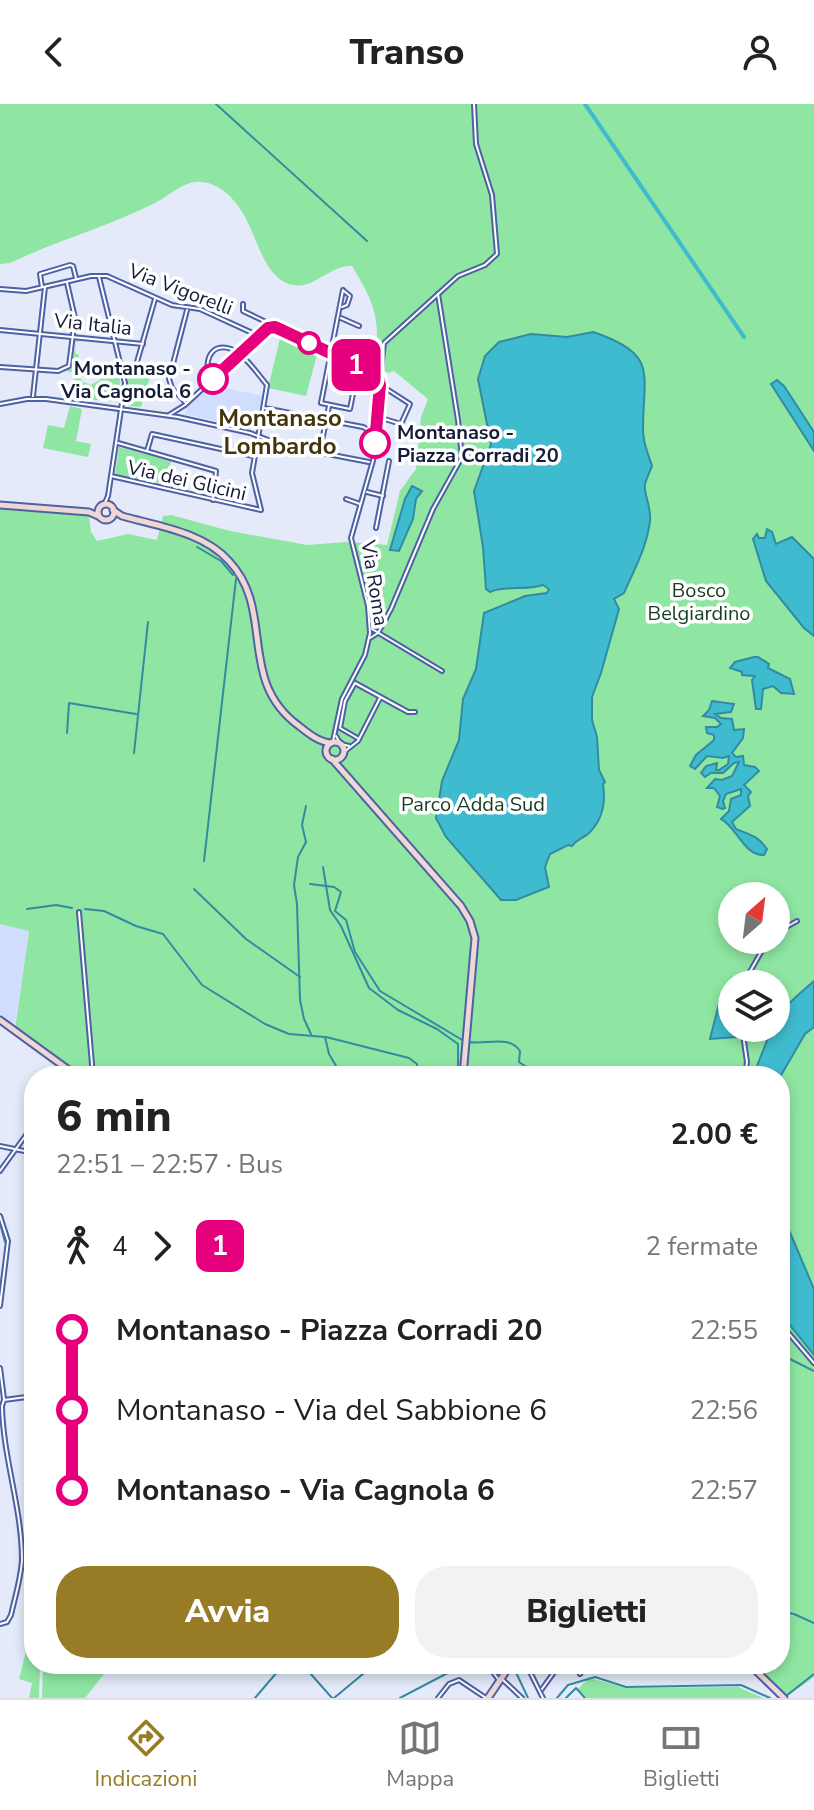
<!DOCTYPE html>
<html lang="it">
<meta charset="utf-8">
<style>
:root{--surface:#fff;--page:#f2f2f2;--text:#222;--muted:#767676;--line:#e0e0e0;--accent:#987c25}
body{margin:0;font-family:"Nunito Sans",sans-serif;background:var(--page);color:var(--text);height:100vh;display:flex;flex-direction:column;font-size:30px;white-space:nowrap}
*{box-sizing:border-box;margin:0}
p{font-size:26px;color:var(--muted)}
.icon{flex:none;width:44px;height:44px;fill:none;stroke:currentColor;stroke-width:2;stroke-linecap:round;stroke-linejoin:round}
.map{position:relative;flex:1;overflow:hidden}
.side{position:absolute;left:24px;top:962px;width:766px;height:608px;display:flex;flex-direction:column;background:var(--surface);border-radius:32px;box-shadow:0 4px 12px #0003}
.side>*{flex:none}
.badge{padding:0 16px;border-radius:12px;font-size:28px;line-height:52px}
.needle{width:52px;rotate:28deg}
.controls{position:absolute;left:718px;top:778px;display:grid;gap:16px}
.controls a{display:grid;place-items:center;width:72px;height:72px;border-radius:50%;background:var(--surface);box-shadow:0 4px 12px #0003;font-size:40px}
.map>.badge{position:absolute;translate:-50% -50%;box-shadow:0 0 0 4px #fff}
.legs{display:flex;align-items:center;gap:12px;height:88px;padding:0 32px;font-size:26px}
.legs p{margin-inline-start:auto}
.summary{display:flex;align-items:center;justify-content:space-between;height:136px;padding:0 32px}
h1{font-size:44px;font-weight:800;line-height:60px}
.button{display:flex;gap:16px;margin-top:auto;padding:16px 32px}
.button a{flex:1;height:92px;border-radius:32px;background:var(--accent);color:#fff;font-size:32px;font-weight:800;line-height:92px;text-align:center}
.button a+a{background:var(--page);color:var(--text)}
ul{padding:0 32px;list-style:none}
li{display:flex;align-items:center;gap:28px;height:80px;font-size:30px}
li i{display:grid;place-items:center;width:12px;height:100%;margin:0 10px;background:currentColor}
li i::after{content:'';width:20px;height:20px;margin:-10px;border:6px solid;border-radius:50%;background:var(--surface)}
li p{margin-inline-start:auto}
li:first-child i{background:linear-gradient(#0000 50%,currentColor 0)}
li:last-child i{background:linear-gradient(currentColor 50%,#0000 0)}
header{display:flex;justify-content:space-between;align-items:center;height:104px;padding:0 32px;background:var(--surface);font-size:36px;font-weight:800}
.tabs{display:flex;justify-content:space-around;align-items:center;height:112px;border-top:2px solid var(--line);background:var(--surface);font-size:22px;color:var(--muted)}
.tabs a{display:grid;justify-items:center;gap:4px}
.tabs .on{color:var(--accent)}
.map>svg:first-child{display:block}
.built{fill:#d1ddfe}
.green{fill:#8ee6a2;fill-rule:evenodd}
.water{fill:#3fbbcf;stroke:#328ba1;stroke-width:2}
.lines{fill:none;stroke-linecap:round;stroke-linejoin:round}
.stream{stroke:#328ba1;stroke-width:2}
.canal{stroke:#3fbbcf;stroke-width:4}
.street-casing{stroke:#4e61a3;stroke-width:6}
.secondary-casing{stroke:#4e61a3;stroke-width:9}
.street{stroke:#fff;stroke-width:2}
.secondary{stroke:#eed7d4;stroke-width:5}
.line-1-casing{stroke:#fff;stroke-width:18}
.line-1{stroke:#e6007e;stroke-width:12}
.stop-1-dot{fill:#fff;stroke:#e6007e;stroke-width:4}
.labels{text-anchor:middle;stroke-width:7;stroke-linejoin:round;paint-order:stroke}
.street-label{font-size:20px;fill:#141c37;stroke:#fff}
.stop-label{font-size:20px;font-weight:bold;fill:#141c37;stroke:#fff;text-anchor:end}
.park-label{font-size:20px;fill:#173e22;stroke:#fff}
.quarter-label{font-size:24px;font-weight:bold;fill:#43350c;stroke:#fff}
</style>
<header><svg class="icon" aria-label="back" viewBox="0 0 24 24"><path d="M15 5l-7 7 7 7"/></svg>Transo<svg class="icon" aria-label="person" viewBox="0 0 24 24"><circle cx="12" cy="8" r="4"/><path d="M4 21q1-7 8-7t8 7"/></svg></header>
<div class="map">
<svg width="814" height="1594" viewBox="0 0 814 1594">
<rect width="100%" height="100%" fill="#e4eaf9"/>
<g class="built">
<polygon points="211,280 220,289 225,284 262,292 255,326 185,310 186,304"/>
<polygon points="0,820 29,826 15,920 6,922 0,919"/>
</g>
<g class="green">
<path d="M 0,0 L 814,0 L 814,1573 L 785,1594 L 752,1560 L 780,1560 L 780,972 L 81,972 L 15,925 L 29,827 L 0,820 L 0,404 L 89,411 L 91,428 L 97,437 L 128,430 L 157,436 L 163,412 L 171,411 L 230,427 L 307,441 L 347,438 L 387,441 L 400,387 L 416,365 L 421,313 L 428,295 L 394,267 L 388,269 L 376,264 C 379,214 378,205 352,162 C 330,160 313,188 289,180 C 267,173 258,140 249,121 C 241,102 223,79 201,78 C 186,76 170,91 157,98 C 110,122 58,136 10,159 L 0,160 ZM 732,792 L 776,792 L 776,836 L 732,836 ZM 732,880 L 776,880 L 776,924 L 732,924 Z"/>
<polygon points="281,230 318,247 306,292 268,284"/>
<path d="M 76,236 L 81,237 L 76,238 L 75,249 L 79,251 L 76,269 L 83,278 L 91,281 L 105,273 L 120,274 L 119,298 L 62,293 C 74,290 73,283 75,269 L 66,267 L 72,262 Z"/>
<polygon points="139,262 152,266 141,303 129,302 127,298 127,273 136,269"/>
<polygon points="70,302 82,305 76,337 91,340 88,353 43,344 48,321 64,324"/>
<polygon points="119,343 171,357 168,380 115,371"/>
<polygon points="31,1527 34,1528 34,1560 40,1560 39,1594 29,1594 32,1579 19,1575"/>
<polygon points="43,1560 112,1560 85,1594 42,1594"/>
<polygon points="589,1574 626,1584 738,1583 763,1594 587,1594 578,1585"/>
</g>
<g class="water">
<path d="M 593,228 C 659,250 643,269 643,326 C 643,340 648,349 652,362 C 650,368 646,375 645,380 C 643,388 652,405 650,417 C 647,443 634,466 624,489 L 614,495 L 619,505 L 601,569 L 592,593 L 592,616 L 597,633 L 599,666 L 605,678 L 603,680 C 606,699 603,716 588,730 C 581,735 576,736 572,742 L 568,741 L 550,750 L 545,763 L 549,783 L 516,796 L 501,796 L 446,733 L 436,714 L 442,677 L 459,636 L 463,595 L 476,565 L 484,509 L 525,492 L 547,489 L 549,485 L 543,481 C 526,487 503,481 490,488 L 486,485 L 483,443 L 474,387 L 491,340 L 478,275 L 485,252 L 499,238 L 531,230 L 567,233 Z"/>
<polygon points="777,276 784,282 814,328 814,347 771,280"/>
<polygon points="412,382 422,387 416,395 413,415 399,447 390,446 405,395"/>
<polygon points="767,425 772,428 776,440 792,433 814,455 814,532 804,524 766,477 753,435 757,430 759,434 765,434"/>
<polygon points="754,553 758,553 769,560 768,564 790,575 794,590 781,589 773,582 763,585 761,605 756,605 752,576 755,572 742,571 742,568 730,564 735,558"/>
<path d="M 712,597 L 734,600 L 731,608 L 715,610 L 721,614 L 732,615 L 734,626 L 744,625 L 743,634 L 732,649 L 736,653 L 743,652 L 744,661 L 755,663 L 759,667 L 744,681 L 751,688 L 748,692 L 750,702 L 732,718 L 736,725 C 750,731 757,731 767,745 L 764,751 C 744,752 736,722 721,715 L 729,707 L 731,695 L 741,691 L 741,685 L 726,690 L 723,697 L 725,704 L 722,705 L 717,703 L 720,692 L 714,684 L 707,684 L 715,675 L 722,676 L 732,672 L 739,658 L 734,659 L 723,669 L 711,669 L 705,673 L 701,669 L 706,662 L 717,659 L 716,666 L 719,666 L 728,660 L 729,652 L 723,654 L 707,652 L 695,665 L 690,662 L 696,651 L 714,636 L 714,631 L 707,629 L 706,623 L 717,623 L 721,620 L 715,614 L 703,612 L 709,606 Z"/>
<polygon points="733,877 736,880 732,880 732,924 736,924 736,933 710,935 720,896"/>
<path d="M 814,877 L 814,923 L 805,930 L 780,973 L 753,972 L 772,924 L 776,924 C 777,906 801,889 814,877 Z"/>
<polygon points="780,1105 814,1185 814,1251 780,1209"/>
</g>
<g class="lines">
<g class="stream">
<polyline points="216,0 367,137"/>
<polyline points="197,443 221,457 233,471"/>
<polyline points="67,629 69,599 136,610"/>
<polyline points="134,649 148,518"/>
<polyline points="306,702 302,721 306,738 298,753 294,781 297,800 300,896 304,915 311,930"/>
<polyline points="204,757 236,475"/>
<polyline points="323,763 330,806 341,822 369,884 398,906 437,925 458,940 458,972"/>
<path d="M 310,780 L 334,783 L 341,788 L 335,807 L 346,816 L 355,848 L 380,887 L 464,937 C 482,943 508,929 520,947 L 519,958 L 540,972"/>
<polyline points="194,785 246,835 300,873"/>
<polyline points="27,805 56,801 72,804"/>
<polyline points="85,805 104,807 136,822 163,830 202,881 265,920 289,930 325,933 329,950 342,972"/>
<polyline points="326,933 409,954 417,960 418,972"/>
<polyline points="0,1119 5,1138"/>
<polyline points="780,1250 814,1267"/>
<polyline points="780,1507 794,1510 814,1519"/>
<polyline points="302,1560 332,1594"/>
<polyline points="513,1562 528,1594"/>
<polyline points="109,1566 114,1560"/>
<polyline points="786,1592 814,1570"/>
<polyline points="255,1594 284,1560"/>
<polyline points="334,1594 375,1560"/>
<polyline points="400,1594 461,1562"/>
<polyline points="557,1594 568,1581 595,1573 626,1583 741,1581 770,1594"/>
<polyline points="566,1594 576,1584 585,1594"/>
</g>
<polyline class="canal" points="585,0 744,233"/>
<g class="street-casing">
<g id="street">
<polyline points="99,173 125,279 108,392 104,401"/>
<polyline points="42,183 40,170 70,161 73,162 76,174"/>
<polyline points="0,185 26,187 91,172 107,172 172,201 200,205 259,232"/>
<polyline points="343,186 321,299 350,305 358,264"/>
<polyline points="243,200 243,207 371,268 380,278 374,353 351,434 368,502 370,529 365,551 342,595 333,637"/>
<polyline points="342,203 347,201 350,192 344,187"/>
<polyline points="341,214 359,222"/>
<polyline points="0,226 143,240"/>
<polyline points="0,263 58,267 69,262 75,214 67,179"/>
<polyline points="124,270 135,265 155,195"/>
<polyline points="380,274 384,239 458,172 485,161 497,150 492,91 476,40 474,0"/>
<polyline points="33,292 45,183"/>
<polyline points="186,299 172,284 169,275 187,206"/>
<polyline points="0,300 27,295 46,295 178,313 250,329 281,341 369,358"/>
<polyline points="264,304 363,323 374,329"/>
<polyline points="169,311 185,301 269,223"/>
<polyline points="378,313 401,320 410,300 382,282"/>
<polyline points="118,339 216,367 213,396"/>
<polyline points="147,347 152,330 253,352"/>
<polyline points="320,347 329,302"/>
<path d="M 111,372 L 261,406 L 252,369 L 267,281 C 258,270 244,250 231,245 C 209,237 202,262 212,276"/>
<polyline points="367,388 383,392"/>
<polyline points="346,395 360,400"/>
<polyline points="376,424 389,357"/>
<polyline points="371,506 386,515 372,523"/>
<polyline points="372,525 442,567"/>
<polyline points="370,534 378,529 391,505 433,405 462,353 458,316 438,190"/>
<polyline points="336,632 340,639"/>
<polyline points="359,635 340,624 345,597 355,579 408,608 415,608"/>
<polyline points="341,640 349,642"/>
<polyline points="344,648 358,637 380,594"/>
<polyline points="79,808 93,972"/>
<polyline points="776,829 797,817"/>
<polyline points="743,880 768,836"/>
<polyline points="742,924 747,958 745,972"/>
<polyline points="200,972 200,971"/>
<polyline points="0,1042 34,1049"/>
<polyline points="0,1067 34,1020"/>
<polyline points="0,1112 8,1137 0,1202"/>
<polyline points="780,1219 814,1259"/>
<polyline points="0,1264 4,1295"/>
<path d="M 0,1520 L 7,1518 L 11,1511 C 15,1493 21,1474 22,1456 C 22,1404 3,1354 2,1302 L 4,1296 L 34,1292"/>
<polyline points="487,1560 498,1575"/>
<polyline points="526,1560 543,1594"/>
<polyline points="580,1570 587,1560"/>
<polyline points="503,1576 522,1594"/>
<polyline points="542,1585 560,1560"/>
<polyline points="438,1594 449,1580 459,1576 486,1594"/>
</g>
</g>
<g class="secondary-casing">
<g id="secondary">
<circle cx="106" cy="408" r="8"/>
<polyline points="0,401 89,408 98,412"/>
<path d="M 113,406 L 122,412 C 158,422 203,428 229,457 C 276,507 236,576 299,622 C 309,630 319,638 331,639"/>
<circle cx="335" cy="647" r="9"/>
<polyline points="332,655 461,802 470,817 475,834 463,972"/>
<polyline points="0,916 77,972"/>
<polyline points="749,1560 784,1594"/>
<polyline points="488,1594 511,1560"/>
</g>
</g>
<use href="#street" class="street"/>
<use href="#secondary" class="secondary"/>
</g>
<g class="lines">
<g class="line-1-casing">
<polyline id="line-1" points="213,275 268,224 275,223 371,268 378,273 380,281 375,339"/>
</g>
<use href="#line-1" class="line-1"/>
</g>
<g class="stop-1-dot">
<circle cx="309" cy="239" r="10"/>
<circle cx="213" cy="275" r="14"/>
<circle cx="375" cy="339" r="14"/>
</g>
<g class="labels">
<g class="street-label">
<text transform="translate(181 185) rotate(21)" y="7">Via Vigorelli</text>
<text transform="translate(93 220) rotate(6)" y="7">Via Italia</text>
<text transform="translate(187 376) rotate(13)" y="7">Via dei Glicini</text>
<text transform="translate(375 479) rotate(81)" y="7">Via Roma</text>
</g>
<g class="stop-label">
<text x="191" y="271">Montanaso -<tspan x="191" dy="23">Via Cagnola 6</tspan></text>
<text x="397" y="335" text-anchor="start">Montanaso -<tspan x="397" dy="23">Piazza Corradi 20</tspan></text>
</g>
<g class="park-label">
<text x="699" y="493">Bosco<tspan x="699" dy="23">Belgiardino</tspan></text>
<text x="473" y="707">Parco Adda Sud</text>
</g>
<g class="quarter-label">
<text x="280" y="322">Montanaso<tspan x="280" dy="28">Lombardo</tspan></text>
</g>
</g>
</svg>
<div class="controls">
<a><svg class="needle" viewBox="-14 -14 28 28"><path d="M0-13l5 13h-10z" fill="#e53935"/><path d="M0 13l5-13h-10z" fill="#767676"/></svg></a>
<a><svg class="icon" aria-label="layers" viewBox="0 0 24 24"><path d="M12 4l9 5-9 5-9-5zM3 14l9 5 9-5"/></svg></a>
</div>
<b class="badge" style="left:356px;top:261px;background:#e6007e;color:#fff">1</b>
<section class="side">
<div class="summary"><div><h1>6 min</h1><p>22:51 – 22:57 · Bus</p></div><b>2.00 €</b></div>
<div class="legs"><svg class="icon" aria-label="walk" viewBox="0 0 24 24"><circle cx="13" cy="4" r="2"/><path d="M13 8l-2 6 4 7M11 14l-3 7M7 12l3-4h3l4 4"/></svg>4<svg class="icon" aria-label="forward" viewBox="0 0 24 24"><path d="M9 5l7 7-7 7"/></svg><b class="badge" style="background:#e6007e;color:#fff">1</b><p>2 fermate</p></div>
<ul>
<li><i style="color:#e6007e"></i><b>Montanaso - Piazza Corradi 20</b><p>22:55</p></li>
<li><i style="color:#e6007e"></i><span>Montanaso - Via del Sabbione 6</span><p>22:56</p></li>
<li><i style="color:#e6007e"></i><b>Montanaso - Via Cagnola 6</b><p>22:57</p></li>
</ul>
<div class="button"><a>Avvia</a><a>Biglietti</a></div>
</section>
</div>
<nav class="tabs">
<a class="on"><svg class="icon" aria-label="directions" viewBox="0 0 24 24"><path d="M12 3l9 9-9 9-9-9zM9 14v-3h6M13 9l2 2-2 2"/></svg>Indicazioni</a>
<a><svg class="icon" aria-label="map" viewBox="0 0 24 24"><path d="M3 6l6-2 6 2 6-2v14l-6 2-6-2-6 2zM9 4v14M15 6v14"/></svg>Mappa</a>
<a><svg class="icon" aria-label="tickets" viewBox="0 0 24 24"><path d="M3 7h18v10H3zM15 7v10"/></svg>Biglietti</a>
</nav>
